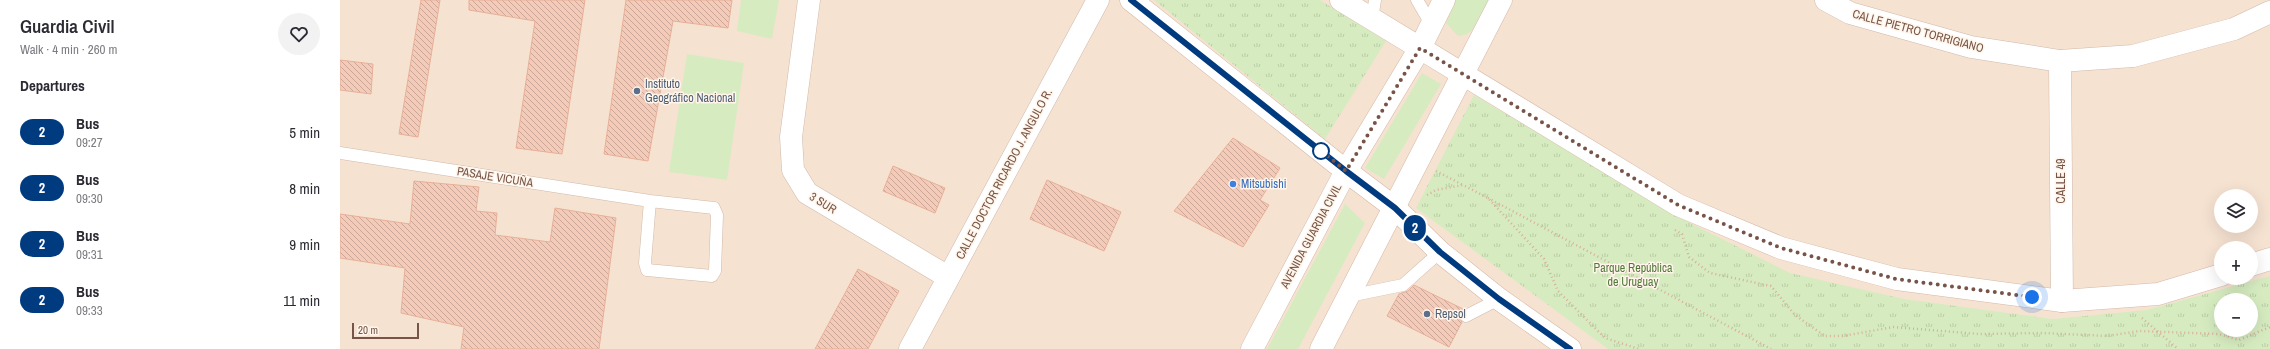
<!DOCTYPE html>
<meta charset="utf-8">
<style>
:root{--surface:#fff;--page:#f2f2f3;--text:#2b2b33;--muted:#7c7c81}
body{margin:0;font-family:"Archivo Narrow",sans-serif;background:var(--page);color:var(--text);height:100vh;display:flex;flex-direction:column;font-size:15px;white-space:nowrap}
*{box-sizing:border-box;margin:0}
p{font-size:13px;color:var(--muted)}
.icon{flex:none;width:22px;height:22px;fill:none;stroke:currentColor;stroke-width:2;stroke-linecap:round;stroke-linejoin:round}
.map{position:relative;flex:1;overflow:hidden}
.panel{display:flex;flex-direction:column;background:var(--surface);width:340px}
.panel>*{flex:none}
.badge{padding:0 8px;border-radius:13px;font-size:14px;line-height:26px}
.tools{position:absolute;left:1874px;top:189px;display:grid;gap:8px}
.tools a{display:grid;place-items:center;width:44px;height:44px;border-radius:50%;background:var(--surface);box-shadow:0 4px 16px #0002;font-size:20px}
.scale{position:absolute;left:12px;bottom:10px;width:67px;box-sizing:border-box;padding-left:4px;border:2px solid #775447;border-top:0;font-size:11px;line-height:14px;white-space:nowrap;color:#775447;-webkit-text-stroke:3px #fff5ea;paint-order:stroke}
.you{position:absolute;width:20px;height:20px;margin:-10px;border:3px solid #fff;border-radius:50%;background:#1a73e8;box-shadow:0 0 0 6px #1a73e833}
.map>.badge{position:absolute;translate:-50% -50%;box-shadow:0 0 0 2px #fff}
h2{padding:0 20px;font-size:15px;line-height:36px}
.round{display:grid;place-items:center;flex:none;width:42px;height:42px;border-radius:21px;background:var(--page)}
.summary{display:flex;align-items:center;justify-content:space-between;height:68px;padding:0 20px}
h1{font-size:19px;font-weight:600;line-height:30px}
ul{padding:0;list-style:none}
li{display:flex;align-items:center;gap:12px;height:56px;padding:0 20px}
li div{flex:1}
li b{display:block;font-size:15px}
li em{font-style:normal}
li .badge{min-width:44px;font-weight:700;text-align:center}
main{display:flex;flex:1;min-height:0}
.map>svg:first-child{display:block}
.residential{fill:#f6e2d1;fill-rule:evenodd}
.grass{fill:#d6ecc0}
.park{fill:url(#park-tufts);fill-rule:evenodd}
.building{fill:url(#building-back-hatch);stroke:#e8af98}
.lines{fill:none;stroke-linecap:round;stroke-linejoin:round}
.lane-casing{stroke:#d1b9ab;stroke-width:13}
.street-casing{stroke:#d1b9ab;stroke-width:23}
.secondary-casing{stroke:#d5b8a8;stroke-width:23}
.path{stroke:#d9ae9c;stroke-width:2.5;stroke-dasharray:1 3;stroke-linecap:butt}
.lane{stroke:#fff;stroke-width:12}
.street{stroke:#fff;stroke-width:22}
.secondary{stroke:#fff;stroke-width:22}
.line-casing{stroke:#fff;stroke-width:9}
.line{stroke:#003b80;stroke-width:6}
.walk{stroke:#775447;stroke-width:4;stroke-dasharray:0 7.2}
.service-dot{fill:#5c6f8a;stroke:#fff5ea;stroke-width:1.5}
.stop-dot{fill:#fff;stroke:#003b80;stroke-width:2}
.shop-dot{fill:#3f7fe0;stroke:#fff5ea;stroke-width:1.5}
.labels{text-anchor:middle;stroke-width:3;stroke-linejoin:round;paint-order:stroke}
.street-label{font-size:12px;fill:#775447;stroke:#fff5ea}
.service-label{font-size:12px;fill:#4e5e75;stroke:#fff5ea;text-anchor:start}
.shop-label{font-size:12px;fill:#366cbe;stroke:#fff5ea;text-anchor:start}
.park-label{font-size:12px;fill:#52783c;stroke:#fff5ea}
</style>
<main>
<section class="panel">
<div class="summary"><div><h1>Guardia Civil</h1><p>Walk · 4 min · 260 m</p></div><a class="round"><svg class="icon" aria-label="heart" viewBox="0 0 24 24"><path d="M12 20l-8-8c-3-5 5-10 8-4 3-6 11-1 8 4z"/></svg></a></div>
<h2>Departures</h2>
<ul>
<li><span class="badge" style="background:#003b80;color:#fff">2</span><div><b>Bus</b><p>09:27</p></div><em>5 min</em></li>
<li><span class="badge" style="background:#003b80;color:#fff">2</span><div><b>Bus</b><p>09:30</p></div><em>8 min</em></li>
<li><span class="badge" style="background:#003b80;color:#fff">2</span><div><b>Bus</b><p>09:31</p></div><em>9 min</em></li>
<li><span class="badge" style="background:#003b80;color:#fff">2</span><div><b>Bus</b><p>09:33</p></div><em>11 min</em></li>
</ul>
</section>
<div class="map">
<svg width="1930" height="349" viewBox="0 0 1930 349">
<defs>
<pattern id="park-tufts" width="24" height="20" patternUnits="userSpaceOnUse"><rect width="24" height="20" fill="#d6ecc0"/><path d="M3 7l-1-3M5 7V3M7 7l1-3M15 17l-1-3M17 17v-4M19 17l1-3" fill="none" stroke="#bbcca6"/></pattern>
<pattern id="building-back-hatch" width="6" height="6" patternUnits="userSpaceOnUse"><rect width="6" height="6" fill="#f4cbb9"/><path d="M-1 5l2 2M0 0l6 6M5-1l2 2" fill="none" stroke="#caa798"/></pattern>
</defs>
<rect width="100%" height="100%" fill="#fdf1e3"/>
<path class="residential" d="M 0,0 L 1930,0 L 1930,349 L 0,349 ZM 1881,196 L 1911,196 L 1911,226 L 1881,226 ZM 1881,248 L 1911,248 L 1911,278 L 1881,278 ZM 1881,300 L 1911,300 L 1911,330 L 1881,330 Z"/>
<g class="grass">
<polygon points="401,0 439,0 432,39 397,31"/>
<path d="M 1116,0 L 1150,0 C 1142,14 1136,36 1118,36 L 1106,23 Z"/>
<polygon points="347,54 404,63 387,180 329,172"/>
<polygon points="1082,73 1101,84 1044,179 1025,168"/>
<polygon points="1005,204 1025,223 958,349 927,349"/>
</g>
<g class="park">
<polygon points="814,0 980,0 1046,41 985,139"/>
<path d="M 1134,95 L 1350,223 L 1450,273 L 1564,299 L 1713,319 L 1807,310 L 1930,276 L 1930,349 L 1268,349 L 1076,208 ZM 1881,300 L 1911,300 L 1911,330 L 1881,330 Z"/>
</g>
<g class="building">
<polygon points="81,0 100,0 78,137 59,134"/>
<polygon points="129,0 245,0 222,154 176,148 195,21 129,10"/>
<polygon points="286,0 392,0 388,28 333,21 308,161 264,154"/>
<polygon points="0,60 33,64 31,94 0,90"/>
<polygon points="893,138 940,168 920,200 929,205 903,247 834,211"/>
<polygon points="553,166 605,188 595,213 543,191"/>
<polygon points="707,180 781,212 764,251 690,219"/>
<polygon points="74,181 139,187 136,211 157,213 155,235 210,242 215,208 276,218 259,349 121,349 124,327 61,313 65,268 0,258 0,214 70,224"/>
<polygon points="518,269 559,291 528,349 475,349"/>
<polygon points="1074,285 1123,309 1119,316 1122,322 1109,347 1047,316 1059,294 1068,291"/>
</g>
<g class="lines">
<g class="lane-casing">
<g id="lane">
<polyline points="1077,0 1091,24"/>
<polyline points="1032,19 1035,0"/>
<polyline points="0,153 310,201 374,208 377,215 375,271 372,276 307,270 305,263 310,201"/>
<polyline points="1009,296 1063,285 1100,252"/>
<polyline points="1126,316 1159,299"/>
</g>
</g>
<g class="street-casing">
<g id="street">
<polyline points="469,0 451,137 453,170 467,193 608,277"/>
<polyline points="1486,0 1510,13 1631,47 1720,61 1793,56 1894,29 1930,12"/>
<polyline points="1720,61 1722,301"/>
<polyline points="570,349 758,0"/>
</g>
</g>
<g class="secondary-casing">
<g id="secondary">
<polyline points="791,0 1006,171 1055,208 1100,252 1159,299 1230,349"/>
<polyline points="1001,0 1338,205 1441,248 1557,279 1722,301 1818,294 1881,275"/>
<polyline points="1911,265 1930,259"/>
<polyline points="912,349 1006,171 1080,48 1104,0"/>
<polyline points="981,349 1161,0"/>
</g>
</g>
<g class="path">
<polyline points="1096,171 1123,185"/>
<polyline points="1087,195 1096,190 1123,185 1148,198 1204,259 1218,291 1265,338 1299,349"/>
<polyline points="1148,198 1431,349"/>
<polyline points="1335,230 1342,234 1349,257 1370,273 1431,286 1455,315 1485,336 1503,336 1553,327 1639,334 1702,333 1768,336 1799,331 1879,334 1899,340 1930,327"/>
<polyline points="1802,318 1838,349"/>
</g>
<use href="#lane" class="lane"/>
<use href="#street" class="street"/>
<use href="#secondary" class="secondary"/>
</g>
<g class="lines">
<g class="line-casing">
<polyline id="line" points="791,0 1006,171 1055,208 1100,252 1159,299 1230,349"/>
</g>
<use href="#line" class="line"/>
<polyline class="walk" points="981,151 979,149 1006,171 1080,48 1338,205 1441,248 1556,279 1692,297"/>
</g>
<g class="service-dot">
<circle cx="297" cy="91" r="4"/>
<circle cx="1087" cy="314" r="4"/>
</g>
<circle class="stop-dot" cx="981" cy="151" r="8"/>
<circle class="shop-dot" cx="893" cy="184" r="4"/>
<g class="labels">
<g class="street-label">
<text transform="translate(1578 31) rotate(15)" y="4">CALLE PIETRO TORRIGIANO</text>
<text transform="translate(664 174) rotate(-62)" y="4">CALLE DOCTOR RICARDO J. ANGULO R.</text>
<text transform="translate(155 177) rotate(9)" y="4">PASAJE VICUÑA</text>
<text transform="translate(1721 181) rotate(-90)" y="4">CALLE 49</text>
<text transform="translate(483 203) rotate(32)" y="4">3 SUR</text>
<text transform="translate(971 236) rotate(-62)" y="4">AVENIDA GUARDIA CIVIL</text>
</g>
<g class="service-label">
<text x="305" y="88">Instituto<tspan x="305" dy="14">Geográfico Nacional</tspan></text>
<text x="1095" y="318">Repsol</text>
</g>
<g class="shop-label">
<text x="901" y="188">Mitsubishi</text>
</g>
<g class="park-label">
<text x="1293" y="272">Parque República<tspan x="1293" dy="14">de Uruguay</tspan></text>
</g>
</g>
</svg>
<div class="tools">
<a><svg class="icon" aria-label="layers" viewBox="0 0 24 24"><path d="M12 4l9 5-9 5-9-5zM3 14l9 5 9-5"/></svg></a>
<a>+</a>
<a>−</a>
</div>
<div class="scale">20 m</div>
<div class="you" style="left:1692px;top:297px"></div>
<b class="badge" style="left:1075px;top:228px;background:#003b80;color:#fff">2</b>
</div>
</main>
